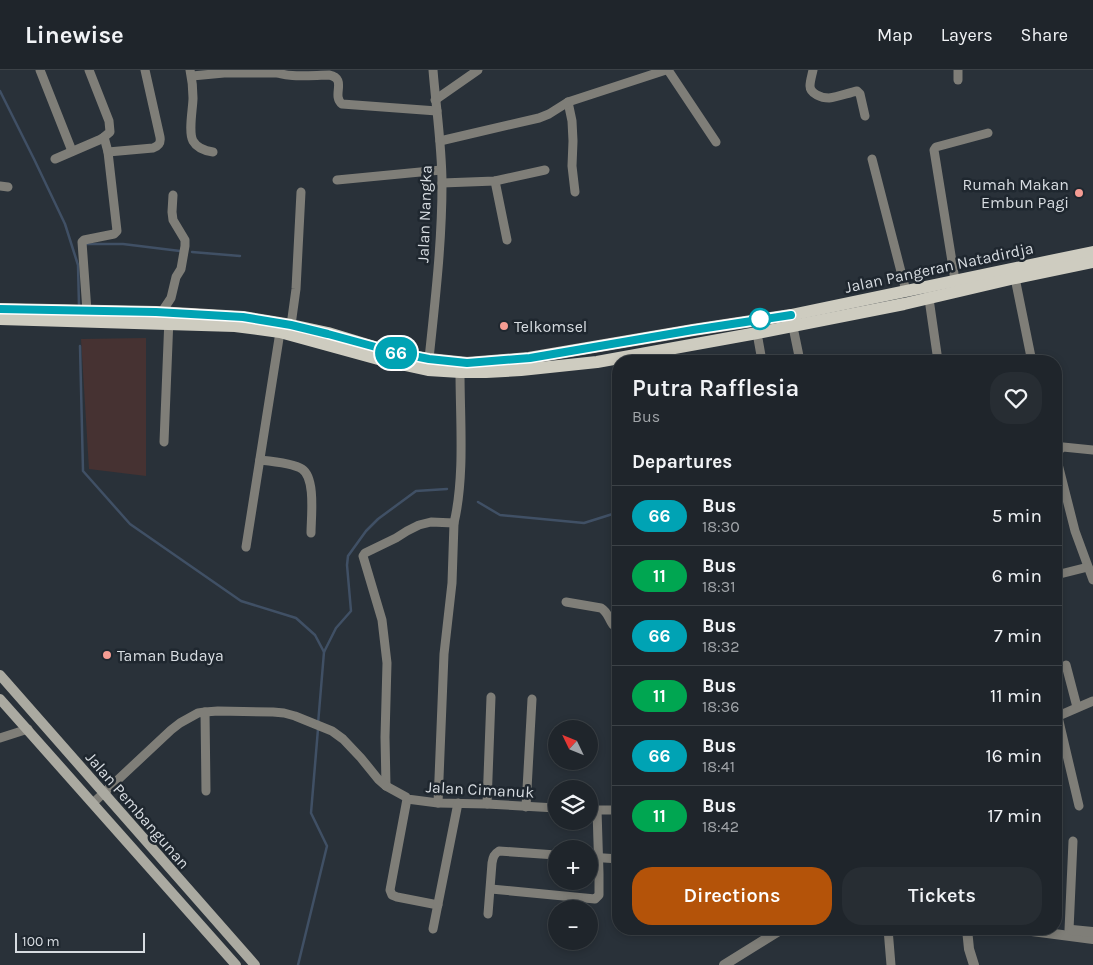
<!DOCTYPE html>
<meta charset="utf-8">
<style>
:root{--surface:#1f252b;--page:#272d33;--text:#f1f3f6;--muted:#a1a5a9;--line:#3c4247;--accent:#b45309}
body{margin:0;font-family:Karla,sans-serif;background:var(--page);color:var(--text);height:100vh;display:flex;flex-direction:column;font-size:19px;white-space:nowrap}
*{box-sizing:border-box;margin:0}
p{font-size:16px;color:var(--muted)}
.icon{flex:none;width:28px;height:28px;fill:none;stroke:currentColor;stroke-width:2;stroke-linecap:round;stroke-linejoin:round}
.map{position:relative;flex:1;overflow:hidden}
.details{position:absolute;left:612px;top:285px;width:450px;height:580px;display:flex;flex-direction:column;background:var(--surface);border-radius:20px;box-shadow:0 2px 8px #0003,0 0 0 1px var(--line)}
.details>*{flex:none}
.badge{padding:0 10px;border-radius:16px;font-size:18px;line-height:32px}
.needle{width:32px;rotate:313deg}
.buttons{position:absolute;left:548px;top:650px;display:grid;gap:10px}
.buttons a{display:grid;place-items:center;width:50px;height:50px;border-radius:50%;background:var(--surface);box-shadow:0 2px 8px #0003,0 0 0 1px var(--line);font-size:25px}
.scale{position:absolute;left:15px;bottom:12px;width:130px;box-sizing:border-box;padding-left:5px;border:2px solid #d7dce1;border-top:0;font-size:14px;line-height:18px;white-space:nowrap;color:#d7dce1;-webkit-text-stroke:4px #1f272f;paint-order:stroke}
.map>.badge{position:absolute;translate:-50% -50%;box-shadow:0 0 0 2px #fff}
h2{padding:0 20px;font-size:19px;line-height:45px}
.round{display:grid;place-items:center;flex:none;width:52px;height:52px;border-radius:20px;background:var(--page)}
.overview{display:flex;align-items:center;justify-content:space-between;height:85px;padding:0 20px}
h1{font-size:24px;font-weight:600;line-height:38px}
.action{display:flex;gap:10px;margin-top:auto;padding:10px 20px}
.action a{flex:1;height:58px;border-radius:20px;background:var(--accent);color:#fff;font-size:20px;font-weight:600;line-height:58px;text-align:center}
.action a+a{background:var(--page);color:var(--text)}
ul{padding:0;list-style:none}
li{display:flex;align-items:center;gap:15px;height:60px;padding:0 20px;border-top:1px solid var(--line)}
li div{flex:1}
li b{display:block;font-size:19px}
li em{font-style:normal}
li .badge{min-width:55px;font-weight:700;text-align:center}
header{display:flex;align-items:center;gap:30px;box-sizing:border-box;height:70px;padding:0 25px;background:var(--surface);border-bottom:1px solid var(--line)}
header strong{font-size:24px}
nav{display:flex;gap:28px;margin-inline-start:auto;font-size:18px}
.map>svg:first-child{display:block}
.industrial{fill:#463232}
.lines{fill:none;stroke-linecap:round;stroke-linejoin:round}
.stream{stroke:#405065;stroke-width:2.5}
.minor{stroke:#7f7e78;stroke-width:9}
.tertiary{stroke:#7f7e78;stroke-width:10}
.secondary{stroke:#abaaa1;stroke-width:10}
.primary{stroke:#ceccc0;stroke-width:12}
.line-casing{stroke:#fff;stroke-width:11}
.line{stroke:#00a3b4;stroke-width:8}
.poi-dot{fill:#f59c93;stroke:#1f272f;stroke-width:2}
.stop-dot{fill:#fff;stroke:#00a3b4;stroke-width:2.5}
.labels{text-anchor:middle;stroke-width:5;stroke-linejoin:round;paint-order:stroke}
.poi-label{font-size:16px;fill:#d7dce1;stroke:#1f272f;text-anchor:start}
.street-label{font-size:16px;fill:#d7dce1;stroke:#1f272f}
</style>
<header>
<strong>Linewise</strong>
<nav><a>Map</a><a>Layers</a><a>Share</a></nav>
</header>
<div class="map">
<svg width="1093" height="895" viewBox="0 0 1093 895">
<rect width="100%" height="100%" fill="#293139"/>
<polygon class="industrial" points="146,268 146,406 89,399 81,269"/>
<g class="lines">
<g class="stream">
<polyline points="0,21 34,89 65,154 78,195 79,236"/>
<polyline points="85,174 123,174 180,181"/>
<polyline points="192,182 240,186"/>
<polyline points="80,276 83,401 130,454 241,531 296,548 315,565 324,582 318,654"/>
<polyline points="478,432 500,445 584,453 619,442"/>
<polyline points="324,582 336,558 351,541 347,495 348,486 366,461 378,449 416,421 447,419"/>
<polyline points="298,895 327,776 311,743 318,659"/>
</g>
<g class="minor">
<polyline points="40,0 72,81"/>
<path d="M 190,0 C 192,9 193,18 193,28 C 193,38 188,62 193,71 C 197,78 206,81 213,82"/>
<path d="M 272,0 C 285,9 313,5 329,5 C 348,9 331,25 342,34 L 437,41"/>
<polyline points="668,0 716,72"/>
<path d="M 813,0 C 812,5 810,11 810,16 C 810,24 822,28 829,28 C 838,27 848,23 857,21 L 860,24 L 865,46"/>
<polyline points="192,6 224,3 277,3"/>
<polyline points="958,10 958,0"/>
<polyline points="435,30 478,0"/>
<polyline points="568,32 572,51 573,71 572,96 575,122"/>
<polyline points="440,71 539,48 549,44 568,32 666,0"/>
<path d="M 108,82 L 153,78 C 159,76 161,73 160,67 L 145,0"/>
<polyline points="55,89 99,70 104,67 110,62 109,51 89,0"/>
<polyline points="872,89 906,221"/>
<polyline points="337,110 441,100"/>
<polyline points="495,111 507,170"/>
<polyline points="442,113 495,111 545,100"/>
<polyline points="0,116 8,117"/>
<polyline points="1015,208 1031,287"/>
<polyline points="955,210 934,80 936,77 988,63"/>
<polyline points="928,222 938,291"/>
<polyline points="87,241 82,172 84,170 114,164 117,161 108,82 104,67"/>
<polyline points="161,243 171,228 176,207 181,199 185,176 185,170 173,150 172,142 173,125"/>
<polyline points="291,255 296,219 301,122"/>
<polyline points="793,257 800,291"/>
<polyline points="757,263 762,291"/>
<path d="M 429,289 C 435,231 442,173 442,114 C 442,76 436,38 433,0"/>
<polyline points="164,372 169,248"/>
<polyline points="1093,380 1063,377 1058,381 1057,390 1075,461 1093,510"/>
<path d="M 260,390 C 270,391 293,393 302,399 C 316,408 311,448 311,463"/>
<polyline points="246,477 280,262"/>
<polyline points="1056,505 1088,497"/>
<path d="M 566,532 L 601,538 C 608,542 608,548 613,555 L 619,556"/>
<polyline points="1066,595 1077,637"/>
<polyline points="205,642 206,721"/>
<polyline points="1056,647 1093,631"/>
<polyline points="1058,647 1079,736"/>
<polyline points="0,668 28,659"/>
<polyline points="386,716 385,667 387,593 382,550 363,486 365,483 396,468 407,461 419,455 431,452 454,453"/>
<polyline points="407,729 390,820 392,825 397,827 438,835"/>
<polyline points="93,733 171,660 180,653 198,643 205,642 218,641 273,642 284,643 295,646 332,661 343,669 361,688 378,709 386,716 406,727 407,729 438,733 487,734 556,738"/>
<path d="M 438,733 L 444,584 L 452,513 L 454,453 C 465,406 460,350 460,302"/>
<polyline points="487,734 491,627"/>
<polyline points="526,737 532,629"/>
<polyline points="589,740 619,740"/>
<polyline points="589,787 619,789"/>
<polyline points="491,819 595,829 599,825 599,804 597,740"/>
<path d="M 488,844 L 492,793 C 493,787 494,784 499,781 L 556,785"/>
<polyline points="433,859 458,733"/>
<polyline points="888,859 891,895"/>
<polyline points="1069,860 1073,771"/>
</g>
<g class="tertiary">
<polyline points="967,859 969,879 974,895"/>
<polyline points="1016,859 1093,869"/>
<polyline points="1072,860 1093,862"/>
<polyline points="724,895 782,859"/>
</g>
<g class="secondary">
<polyline points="0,605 255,895"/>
<polyline points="0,629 236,895"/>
</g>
<g class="primary">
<polyline points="0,239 156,242 243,247 291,255 328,263 394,283 429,289 467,293 529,288 693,260 791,245 1093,182"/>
<polyline points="0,249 235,256 280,262 382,290 428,300 460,302 486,302 521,300 597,292 757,263 904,234 1015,208 1093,192"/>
</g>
</g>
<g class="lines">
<g class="line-casing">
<polyline id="line" points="0,239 156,242 243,247 291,255 328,264 394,282 429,289 467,293 530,288 693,260 791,245"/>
</g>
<use href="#line" class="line"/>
</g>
<g class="poi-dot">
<circle cx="1079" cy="123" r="5"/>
<circle cx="504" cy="256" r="5"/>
<circle cx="107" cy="585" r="5"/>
</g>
<circle class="stop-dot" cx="760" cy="249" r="10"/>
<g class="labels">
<g class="poi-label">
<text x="1069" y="120" text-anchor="end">Rumah Makan<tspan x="1069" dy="18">Embun Pagi</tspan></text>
<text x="514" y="262">Telkomsel</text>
<text x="117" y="591">Taman Budaya</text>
</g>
<g class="street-label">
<text transform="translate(424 144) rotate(-88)" y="6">Jalan Nangka</text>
<text transform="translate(939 197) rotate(-12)" y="6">Jalan Pangeran Natadirdja</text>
<text transform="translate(480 719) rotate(3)" y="6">Jalan Cimanuk</text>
<text transform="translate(138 740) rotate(49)" y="6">Jalan Pembangunan</text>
</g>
</g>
</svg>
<div class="buttons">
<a><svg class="needle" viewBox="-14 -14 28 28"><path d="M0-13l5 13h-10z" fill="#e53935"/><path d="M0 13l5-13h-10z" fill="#a1a5a9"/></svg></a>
<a><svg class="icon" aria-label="layers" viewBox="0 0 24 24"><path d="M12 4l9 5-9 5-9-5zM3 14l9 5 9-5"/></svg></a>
<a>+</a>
<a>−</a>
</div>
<div class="scale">100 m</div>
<b class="badge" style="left:396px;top:283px;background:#00a3b4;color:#fff">66</b>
<section class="details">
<div class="overview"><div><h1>Putra Rafflesia</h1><p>Bus</p></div><a class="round"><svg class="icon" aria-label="heart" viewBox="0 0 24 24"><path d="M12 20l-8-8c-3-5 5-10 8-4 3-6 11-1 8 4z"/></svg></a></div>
<h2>Departures</h2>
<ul>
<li><span class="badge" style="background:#00a3b4;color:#fff">66</span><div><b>Bus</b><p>18:30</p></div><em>5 min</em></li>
<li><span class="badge" style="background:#00a651;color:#fff">11</span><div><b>Bus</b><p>18:31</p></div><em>6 min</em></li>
<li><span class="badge" style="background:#00a3b4;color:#fff">66</span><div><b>Bus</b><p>18:32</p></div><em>7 min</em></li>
<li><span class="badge" style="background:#00a651;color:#fff">11</span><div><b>Bus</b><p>18:36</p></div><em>11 min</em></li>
<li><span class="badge" style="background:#00a3b4;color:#fff">66</span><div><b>Bus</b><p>18:41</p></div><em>16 min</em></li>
<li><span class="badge" style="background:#00a651;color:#fff">11</span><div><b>Bus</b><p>18:42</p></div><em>17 min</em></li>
</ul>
<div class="action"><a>Directions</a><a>Tickets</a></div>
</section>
</div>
